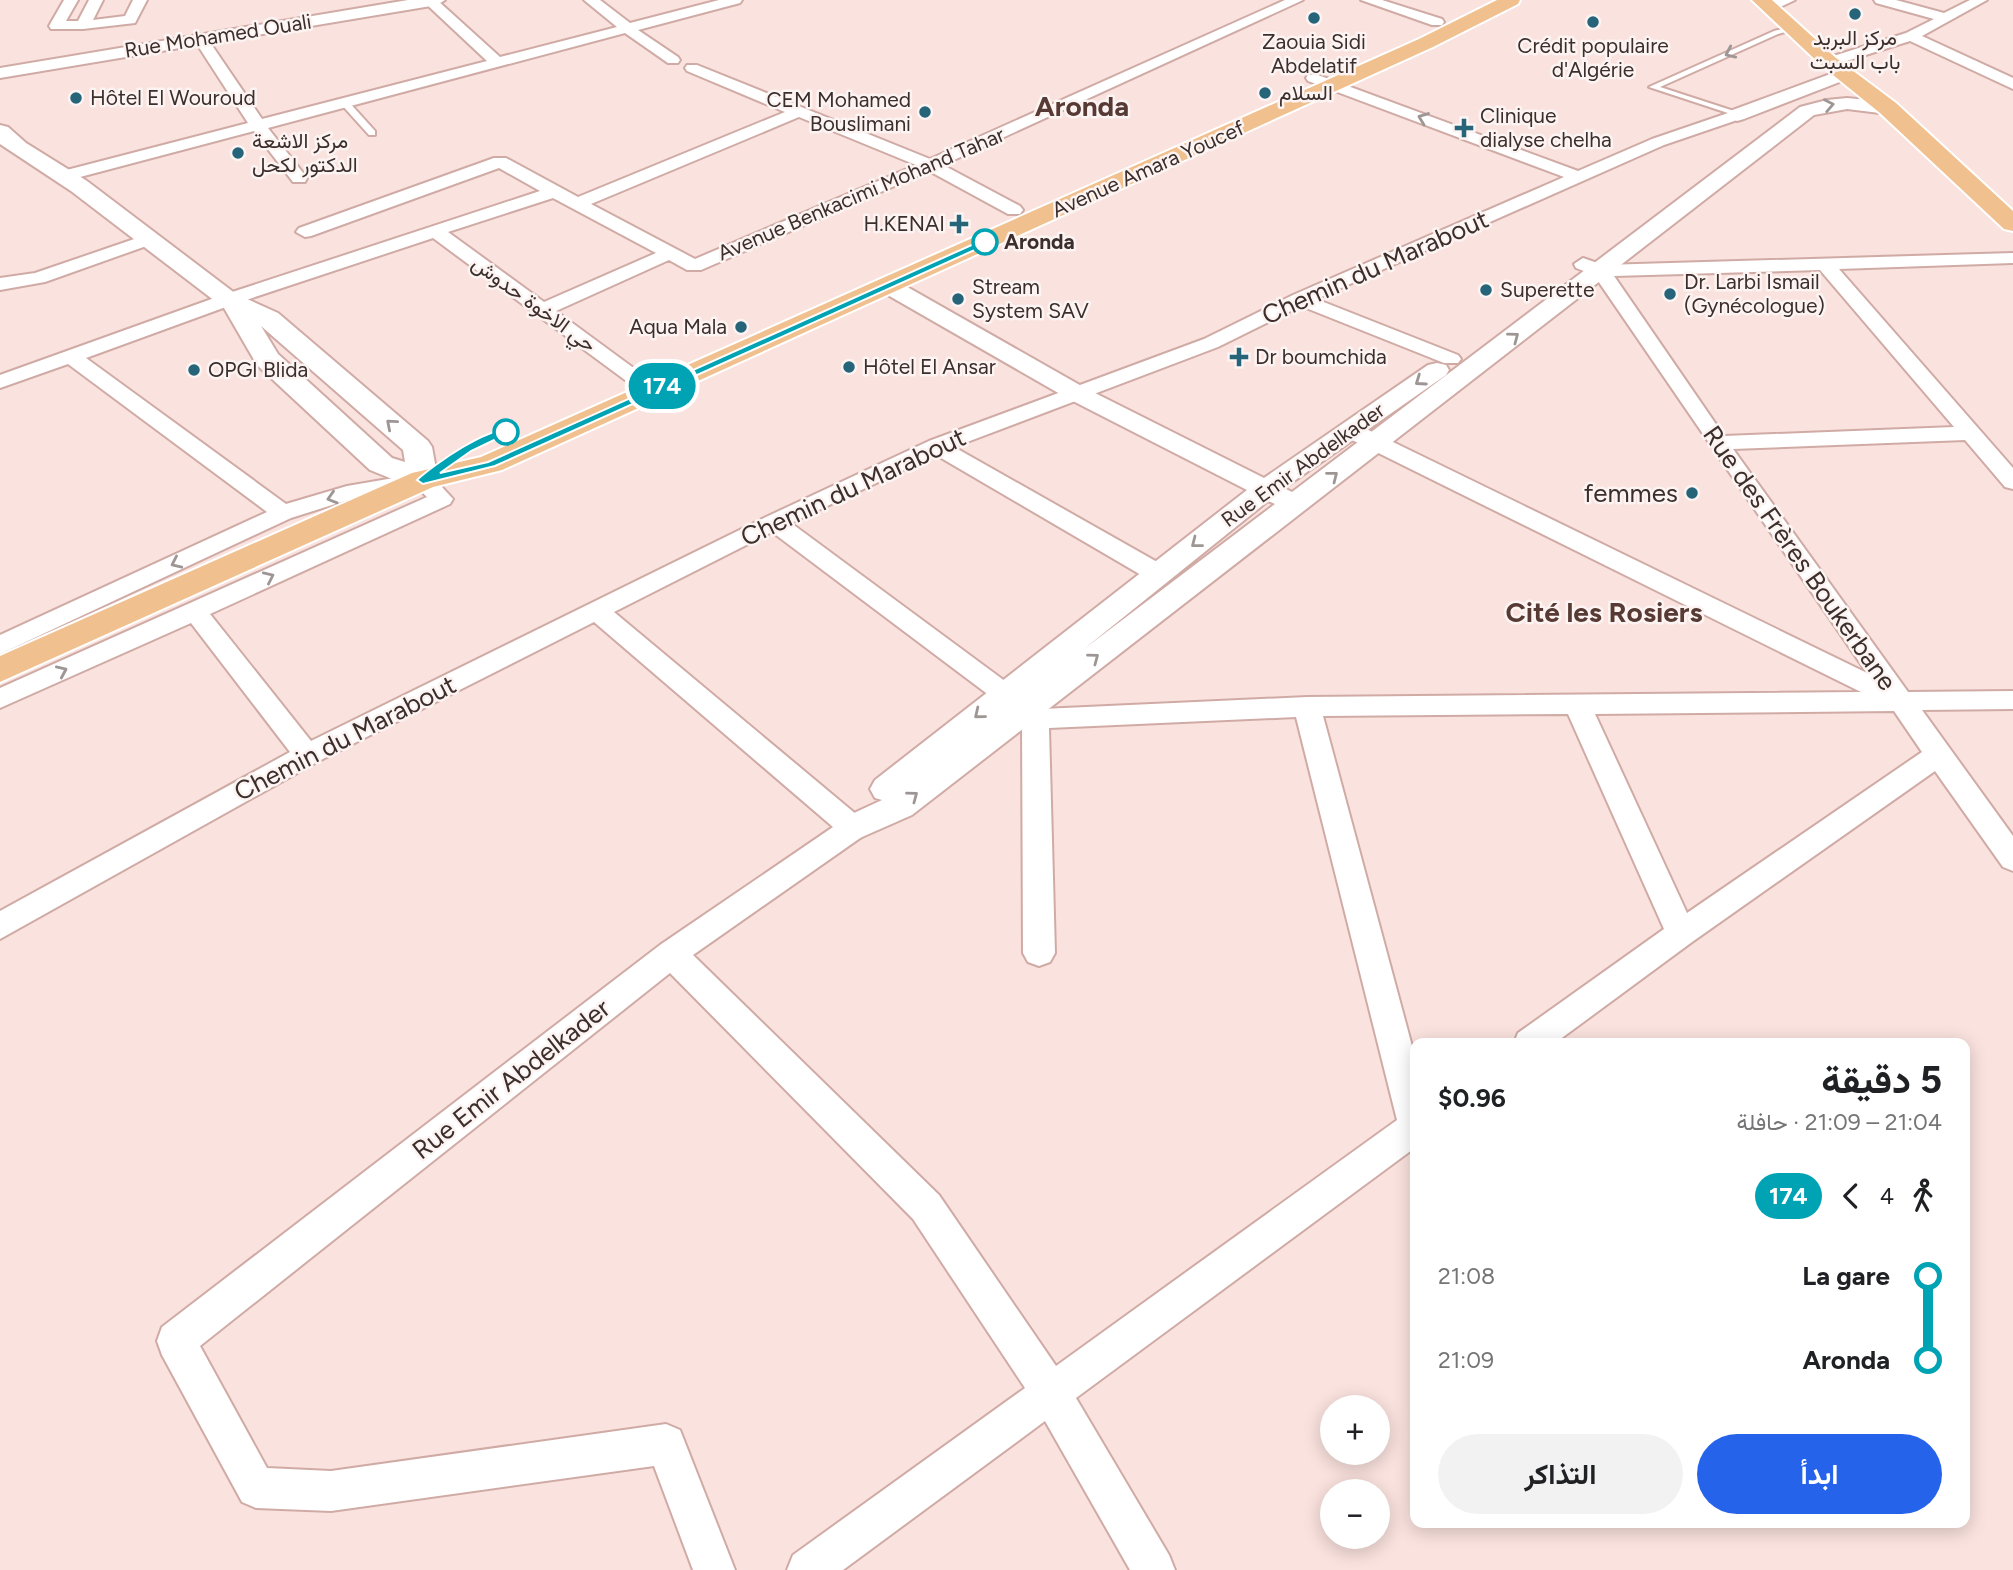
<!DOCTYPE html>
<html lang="ar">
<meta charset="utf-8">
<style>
:root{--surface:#fff;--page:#f2f2f2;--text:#202124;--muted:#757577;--accent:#2563eb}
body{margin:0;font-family:Figtree,Vazirmatn,sans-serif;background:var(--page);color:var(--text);direction:rtl;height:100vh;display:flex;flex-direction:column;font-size:26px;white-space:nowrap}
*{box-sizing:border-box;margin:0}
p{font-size:23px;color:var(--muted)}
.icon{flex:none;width:38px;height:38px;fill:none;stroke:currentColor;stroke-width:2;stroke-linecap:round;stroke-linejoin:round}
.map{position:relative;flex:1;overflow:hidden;direction:ltr}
.details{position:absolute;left:1410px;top:1038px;width:560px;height:490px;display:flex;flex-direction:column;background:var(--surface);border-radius:14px;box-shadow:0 4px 18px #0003;direction:rtl}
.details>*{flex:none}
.badge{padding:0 14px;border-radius:23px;font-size:24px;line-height:46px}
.buttons{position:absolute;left:1320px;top:1395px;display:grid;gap:14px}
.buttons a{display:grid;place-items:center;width:70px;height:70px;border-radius:50%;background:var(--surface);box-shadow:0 4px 18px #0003;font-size:35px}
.map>.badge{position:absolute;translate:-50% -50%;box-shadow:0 0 0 4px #fff}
.legs{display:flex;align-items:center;gap:10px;height:77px;padding:0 28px;font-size:23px}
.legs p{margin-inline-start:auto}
.overview{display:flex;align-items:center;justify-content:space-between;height:119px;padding:0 28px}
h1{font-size:38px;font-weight:700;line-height:52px}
.primary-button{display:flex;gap:14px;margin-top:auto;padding:14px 28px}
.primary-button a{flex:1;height:80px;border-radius:42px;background:var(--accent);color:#fff;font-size:28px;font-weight:700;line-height:80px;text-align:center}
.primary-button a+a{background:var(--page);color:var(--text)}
ul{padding:0 28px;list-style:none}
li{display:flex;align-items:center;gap:24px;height:84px;font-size:26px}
li i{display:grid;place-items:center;width:10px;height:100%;margin:0 9px;background:currentColor}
li i::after{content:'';width:18px;height:18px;margin:-9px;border:5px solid;border-radius:50%;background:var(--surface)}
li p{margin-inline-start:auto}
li:first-child i{background:linear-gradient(#0000 50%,currentColor 0)}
li:last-child i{background:linear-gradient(currentColor 50%,#0000 0)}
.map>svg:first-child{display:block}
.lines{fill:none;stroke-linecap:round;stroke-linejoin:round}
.service-casing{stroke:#d0aba5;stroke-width:4}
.minor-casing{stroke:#d0aba5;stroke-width:4}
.tertiary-casing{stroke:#d0aba5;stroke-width:4}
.secondary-casing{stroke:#d0aba5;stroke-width:4}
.primary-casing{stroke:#fff;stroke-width:4}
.service{fill:#fff;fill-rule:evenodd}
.minor{fill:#fff;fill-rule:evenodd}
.tertiary{fill:#fff;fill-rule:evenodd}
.secondary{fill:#fff;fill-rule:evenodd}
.primary{fill:#f1c08f;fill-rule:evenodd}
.oneway{stroke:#9e9695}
.line-1{fill:#00a3b4;stroke:#fff;stroke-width:2}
.poi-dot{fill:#256479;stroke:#fcf4f2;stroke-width:2.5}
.stop-1-dot{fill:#fff;stroke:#00a3b4;stroke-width:3.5}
.labels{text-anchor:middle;stroke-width:5;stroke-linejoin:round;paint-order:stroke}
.far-street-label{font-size:21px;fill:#3c2e2b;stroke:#fcf4f2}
.far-poi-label{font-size:21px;fill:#3c2e2b;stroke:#fcf4f2;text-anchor:start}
.far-stop-label{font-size:21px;font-weight:bold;fill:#3c2e2b;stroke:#fcf4f2;text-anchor:start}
.street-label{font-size:26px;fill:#3c2e2b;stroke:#fcf4f2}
.poi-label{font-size:26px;fill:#3c2e2b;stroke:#fcf4f2;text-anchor:end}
.far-district-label{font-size:28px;font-weight:bold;fill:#583a35;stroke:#fcf4f2}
.neighbourhood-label{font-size:28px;font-weight:bold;fill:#583a35;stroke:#fcf4f2}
</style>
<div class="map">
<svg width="2013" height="1570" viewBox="0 0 2013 1570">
<rect width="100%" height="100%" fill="#fae2de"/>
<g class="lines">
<g class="service-casing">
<g id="service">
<polygon points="1793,26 1795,29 1778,34 1660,87 1740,113 1740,117 1649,87 1774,31"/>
<polygon points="341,100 347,100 375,131 375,135 369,135 341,104"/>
</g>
</g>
<g class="minor-casing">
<g id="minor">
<polygon points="64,0 78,0 66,21 78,21 89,0 103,0 93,20 125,16 133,0 147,0 135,23 83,29 51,29 49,26"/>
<polygon points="437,0 500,57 617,27 584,0 600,0 630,23 719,0 742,0 740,3 638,30 678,57 680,60 678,63 668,63 625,33 268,128 307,178 305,182 293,182 254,131 65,181 57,176 59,172 248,123 193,38 195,35 205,35 262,119 487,61 423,1"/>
<path d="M 1285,0 L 1303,0 L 943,165 L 1020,206 L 1023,210 L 1020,214 L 1008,214 L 929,171 L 701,270 L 687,270 L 669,260 L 556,311 L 639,372 L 642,376 L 639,380 L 625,380 L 433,238 L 234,304 L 86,358 L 286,504 L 347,486 L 423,473 L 431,475 L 453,499 L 450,504 L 210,614 L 311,741 L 766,517 L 929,441 L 1204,339 L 1293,295 L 1564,177 L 1308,81 L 1306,78 L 1308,75 L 1318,75 L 1578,171 L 1652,139 L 1731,112 L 1743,112 L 1745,115 L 1743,118 L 1664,145 L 1316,299 L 1458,355 L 1461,359 L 1458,363 L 1444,363 L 1301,306 L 1218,347 L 954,447 L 1166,567 L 1169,573 L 1166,579 L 1157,581 L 1148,579 L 936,455 L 791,523 L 1013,687 L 1037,702 L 1042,709 L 1307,697 L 1861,692 L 1342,435 L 1339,430 L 1342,425 L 1358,425 L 1867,673 L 1594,275 L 1576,268 L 1574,264 L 1583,258 L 1603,265 L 2013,253 L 2013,263 L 1839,269 L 2013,468 L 2013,489 L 2005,487 L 1965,440 L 1733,449 L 1908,692 L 2013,691 L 2013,709 L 1922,710 L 2013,836 L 2013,871 L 2003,867 L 1935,771 L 1692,942 L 1555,1043 L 1514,1043 L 1518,1033 L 1664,929 L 1568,714 L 1323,716 L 1416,1061 L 1416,1147 L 1076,1398 L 1169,1555 L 1175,1570 L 1130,1570 L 1045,1421 L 843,1570 L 787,1570 L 793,1555 L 1025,1388 L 913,1219 L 670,973 L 200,1346 L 267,1468 L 331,1471 L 666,1424 L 680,1430 L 735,1570 L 693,1570 L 654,1466 L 331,1511 L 256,1508 L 242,1502 L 162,1355 L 157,1341 L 162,1327 L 660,945 L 833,827 L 594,622 L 317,762 L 0,939 L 0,911 L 290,752 L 191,623 L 0,708 L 0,688 L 427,497 L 418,488 L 351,499 L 291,518 L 0,654 L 0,635 L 267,512 L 68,364 L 0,388 L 0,375 L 220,296 L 540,191 L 499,168 L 311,236 L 305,237 L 296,232 L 299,228 L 494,158 L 506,158 L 578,197 L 785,112 L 687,71 L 685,68 L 687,65 L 697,65 L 930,159 ZM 799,117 L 916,165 L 695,259 L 591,204 ZM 553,198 L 656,253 L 544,302 L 448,232 ZM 1820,270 L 1954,427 L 1724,436 L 1614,276 ZM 772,532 L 1022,720 L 1023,953 L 1028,962 L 1039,966 L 1050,962 L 1055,953 L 1049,728 L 1296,717 L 1397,1120 L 1056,1366 L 939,1195 L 693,955 L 863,836 L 867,828 L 863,820 L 614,612 ZM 1894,711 L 1922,752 L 1687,913 L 1595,714 Z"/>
<polygon points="1361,0 1382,0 1442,19 1444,22 1442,25 1432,25"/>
<polygon points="1775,0 1795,0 1774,10 1764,10 1764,4"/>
<polygon points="1874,0 1896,0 1944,13 1970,0 1987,0 1922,36 2013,78 2013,89 1910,41 1834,65 1824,65 1822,62 1824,59 1906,33 1934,19 1876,3"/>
<polygon points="146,235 155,240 152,244 45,282 0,290 0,278 35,273"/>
</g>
</g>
<g class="tertiary-casing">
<g id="tertiary">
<polygon points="408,0 445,0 437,5 0,78 0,68"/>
<polygon points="1844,69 1850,70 1853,74 1850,78 1744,119 1737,121 1728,115 1730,111"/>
<path d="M 1847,98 L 1888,102 L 1897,108 L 1888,114 L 1847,109 L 1814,115 L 912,815 L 853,841 L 841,837 L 836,828 L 841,819 L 882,800 L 875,798 L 870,789 L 875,780 L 1247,490 L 1067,398 L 879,290 L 876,285 L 879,280 L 895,280 L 1085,388 L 1264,478 L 1428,365 L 1437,363 L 1446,365 L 1449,370 L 1446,375 L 1284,488 L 1292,492 L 1800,107 L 1827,100 ZM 1268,501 L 1275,504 L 1084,649 Z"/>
</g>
</g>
<g class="secondary-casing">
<path id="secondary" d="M 0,125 L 8,127 L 26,143 L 87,181 L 236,294 L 278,313 L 428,441 L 432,447 L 438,480 L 434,487 L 423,489 L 412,487 L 370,470 L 257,365 L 224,308 L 71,191 L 0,144 ZM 261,326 L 403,450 L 405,462 L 392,458 L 278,354 Z"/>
</g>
<g class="primary-casing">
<g id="primary">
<polygon points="1497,0 1520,0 1518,4 1433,47 502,470 433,487 0,682 0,656 412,473 481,457 1419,39"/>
<polygon points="1752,0 1772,0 1836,58 1896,103 2013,211 2013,231 2004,229 1880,113 1822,66"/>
</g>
</g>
<use href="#service" class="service"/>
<use href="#minor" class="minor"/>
<use href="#tertiary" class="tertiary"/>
<use href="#secondary" class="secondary"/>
<use href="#primary" class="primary"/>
</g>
<defs><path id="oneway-chevron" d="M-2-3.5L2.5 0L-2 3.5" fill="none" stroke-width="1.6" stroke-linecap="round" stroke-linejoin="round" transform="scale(1.75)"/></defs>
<g class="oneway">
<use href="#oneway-chevron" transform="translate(1730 53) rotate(156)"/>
<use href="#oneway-chevron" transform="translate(1829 105) rotate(-11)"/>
<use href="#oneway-chevron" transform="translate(1423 118) rotate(-159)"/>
<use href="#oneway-chevron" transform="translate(1514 337) rotate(-37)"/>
<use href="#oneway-chevron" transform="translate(1420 381) rotate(145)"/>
<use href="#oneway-chevron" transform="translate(391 424) rotate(-139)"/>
<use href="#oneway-chevron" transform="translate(1333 476) rotate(-38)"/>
<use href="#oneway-chevron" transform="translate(332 498) rotate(163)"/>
<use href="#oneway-chevron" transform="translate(1196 543) rotate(142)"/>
<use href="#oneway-chevron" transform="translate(176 563) rotate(155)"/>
<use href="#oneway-chevron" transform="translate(269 577) rotate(-25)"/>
<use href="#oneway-chevron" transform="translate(1094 658) rotate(-37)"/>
<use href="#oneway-chevron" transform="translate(62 671) rotate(-24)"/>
<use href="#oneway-chevron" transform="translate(979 714) rotate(141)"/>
<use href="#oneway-chevron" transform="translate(913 796) rotate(-37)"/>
</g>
<path class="line-1" d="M 985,239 L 989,242 L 988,244 L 495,466 L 423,484 L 417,480 C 430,467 495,421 511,432 L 471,451 L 440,473 L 488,462 Z"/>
<g class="poi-dot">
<circle cx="1855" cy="14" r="7"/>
<circle cx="1314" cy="18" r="7"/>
<circle cx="1593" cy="22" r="7"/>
<circle cx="1265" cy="93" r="7"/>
<circle cx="76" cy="98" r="7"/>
<circle cx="925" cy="112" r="7"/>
<path d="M1460.5 117.5h7v7h7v7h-7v7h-7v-7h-7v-7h7z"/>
<circle cx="238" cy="153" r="7"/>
<path d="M955.5 213.5h7v7h7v7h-7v7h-7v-7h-7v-7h7z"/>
<circle cx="1486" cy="290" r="7"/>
<circle cx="1670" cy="294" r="7"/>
<circle cx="958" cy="299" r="7"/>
<circle cx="741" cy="327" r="7"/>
<path d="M1235.5 346.5h7v7h7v7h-7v7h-7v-7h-7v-7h7z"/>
<circle cx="849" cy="367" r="7"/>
<circle cx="194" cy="370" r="7"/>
<circle cx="1692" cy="493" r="7"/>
</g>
<g class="stop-1-dot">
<circle cx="985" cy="242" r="12"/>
<circle cx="506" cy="432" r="12"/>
</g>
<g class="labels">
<g class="far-street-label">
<text transform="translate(218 36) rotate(-9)" y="7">Rue Mohamed Ouali</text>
<text transform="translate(1148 169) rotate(-24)" y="7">Avenue Amara Youcef</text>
<text transform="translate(861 194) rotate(-23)" y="7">Avenue Benkacimi Mohand Tahar</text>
<text transform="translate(534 304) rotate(36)" y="7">حي الاخوة حدوش</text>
<text transform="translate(1303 465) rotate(-36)" y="7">Rue Emir Abdelkader</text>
</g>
<g class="far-poi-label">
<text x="1855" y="45" text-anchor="middle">مركز البريد<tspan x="1855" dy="24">باب السبت</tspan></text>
<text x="1314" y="49" text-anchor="middle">Zaouia Sidi<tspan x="1314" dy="24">Abdelatif</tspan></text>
<text x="1593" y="53" text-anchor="middle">Crédit populaire<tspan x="1593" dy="24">d'Algérie</tspan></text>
<text x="1279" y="100">السلام</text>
<text x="90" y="105">Hôtel El Wouroud</text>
<text x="911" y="107" text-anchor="end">CEM Mohamed<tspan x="911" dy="24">Bouslimani</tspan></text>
<text x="1480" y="123">Clinique<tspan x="1480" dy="24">dialyse chelha</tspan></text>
<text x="252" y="148">مركز الاشعة<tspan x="252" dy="24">الدكتور لكحل</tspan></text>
<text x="945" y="231" text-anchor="end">H.KENAI</text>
<text x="1684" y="289">Dr. Larbi Ismail<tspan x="1684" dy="24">(Gynécologue)</tspan></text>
<text x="972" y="294">Stream<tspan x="972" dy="24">System SAV</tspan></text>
<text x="1500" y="297">Superette</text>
<text x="727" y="334" text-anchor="end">Aqua Mala</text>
<text x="1255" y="364">Dr boumchida</text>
<text x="863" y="374">Hôtel El Ansar</text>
<text x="208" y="377">OPGI Blida</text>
</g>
<g class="far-stop-label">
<text x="1004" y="249">Aronda</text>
</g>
<g class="street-label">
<text transform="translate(1375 267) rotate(-24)" y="9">Chemin du Marabout</text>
<text transform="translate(853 487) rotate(-25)" y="9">Chemin du Marabout</text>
<text transform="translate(1800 558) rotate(55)" y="9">Rue des Frères Boukerbane</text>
<text transform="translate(345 738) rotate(-27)" y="9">Chemin du Marabout</text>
<text transform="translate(511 1079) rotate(-38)" y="9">Rue Emir Abdelkader</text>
</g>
<g class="poi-label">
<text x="1678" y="502">femmes</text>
</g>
<g class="far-district-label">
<text x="1082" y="116">Aronda</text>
</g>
<g class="neighbourhood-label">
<text x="1604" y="622">Cité les Rosiers</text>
</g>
</g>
</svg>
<div class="buttons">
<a>+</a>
<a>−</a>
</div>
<b class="badge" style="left:662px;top:386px;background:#00a3b4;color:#fff">174</b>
<section class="details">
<div class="overview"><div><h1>5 دقيقة</h1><p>21:04 – 21:09 · حافلة</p></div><b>$0.96</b></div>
<div class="legs"><svg class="icon" aria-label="walk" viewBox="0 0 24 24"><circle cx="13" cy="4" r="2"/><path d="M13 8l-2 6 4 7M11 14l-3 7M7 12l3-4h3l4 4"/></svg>4<svg class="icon" aria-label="back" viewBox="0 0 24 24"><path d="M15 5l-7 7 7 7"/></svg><b class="badge" style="background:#00a3b4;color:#fff">174</b></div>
<ul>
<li><i style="color:#00a3b4"></i><b>La gare</b><p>21:08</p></li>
<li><i style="color:#00a3b4"></i><b>Aronda</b><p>21:09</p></li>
</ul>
<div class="primary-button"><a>ابدأ</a><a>التذاكر</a></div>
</section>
</div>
